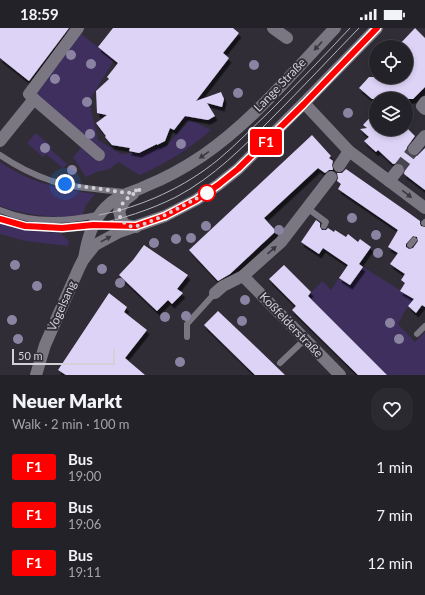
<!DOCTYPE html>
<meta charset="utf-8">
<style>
:root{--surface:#242229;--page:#2c2a31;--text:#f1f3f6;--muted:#a3a4a8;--line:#413f46}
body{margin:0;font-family:Lato,sans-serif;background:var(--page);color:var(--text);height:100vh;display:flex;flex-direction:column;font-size:15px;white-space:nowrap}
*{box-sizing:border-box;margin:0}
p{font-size:13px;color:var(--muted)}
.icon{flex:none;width:22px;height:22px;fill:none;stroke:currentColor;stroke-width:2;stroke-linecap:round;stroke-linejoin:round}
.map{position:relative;height:347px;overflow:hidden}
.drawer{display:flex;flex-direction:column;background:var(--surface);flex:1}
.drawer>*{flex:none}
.badge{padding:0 8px;border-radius:3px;font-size:14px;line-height:26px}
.fabs{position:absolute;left:369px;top:12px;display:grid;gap:8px}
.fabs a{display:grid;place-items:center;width:44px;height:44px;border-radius:50%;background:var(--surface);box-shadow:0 2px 6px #0003,0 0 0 1px var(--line);font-size:20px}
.scale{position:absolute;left:12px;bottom:10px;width:103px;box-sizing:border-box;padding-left:4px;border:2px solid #d2d1d7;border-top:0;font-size:11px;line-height:14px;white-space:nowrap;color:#d2d1d7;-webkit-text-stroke:3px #302d37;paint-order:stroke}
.you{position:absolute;width:20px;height:20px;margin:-10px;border:3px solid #fff;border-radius:50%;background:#1a73e8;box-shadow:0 0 0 6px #1a73e833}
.map>.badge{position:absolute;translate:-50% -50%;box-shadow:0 0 0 2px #fff}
.round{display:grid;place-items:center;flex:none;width:42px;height:42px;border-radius:16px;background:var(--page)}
.summary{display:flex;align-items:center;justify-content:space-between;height:68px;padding:0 12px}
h1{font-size:19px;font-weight:800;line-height:30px}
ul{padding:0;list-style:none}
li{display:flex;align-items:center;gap:12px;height:48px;padding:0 12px}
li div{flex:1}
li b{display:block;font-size:15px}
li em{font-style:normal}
li .badge{min-width:44px;font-weight:700;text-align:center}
.status{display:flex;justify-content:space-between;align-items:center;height:28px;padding:0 20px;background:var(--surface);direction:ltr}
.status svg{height:11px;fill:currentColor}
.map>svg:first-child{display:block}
.green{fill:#3e2f5e}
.building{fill:#dcd3f6;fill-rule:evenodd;filter:url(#shadow)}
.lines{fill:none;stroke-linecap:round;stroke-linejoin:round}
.street-tunnel{stroke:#48464f;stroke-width:12;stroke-dasharray:12 6;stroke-linecap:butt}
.lane{stroke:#7a7782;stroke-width:6}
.street{stroke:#7a7782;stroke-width:12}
.tram{stroke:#b5b4ba;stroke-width:1}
.tree{fill:#8b83a2}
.oneway{fill:#3b3842}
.line-casing{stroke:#fff;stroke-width:9}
.line{stroke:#f00;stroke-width:6}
.walk{stroke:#d2d1d7;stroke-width:4;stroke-dasharray:0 7.2}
.stop-dot{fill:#fff;stroke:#f00;stroke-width:2}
.labels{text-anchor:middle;stroke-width:4;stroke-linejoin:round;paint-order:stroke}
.street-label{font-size:12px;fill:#d2d1d7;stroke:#302d37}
</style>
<div class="status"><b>18:59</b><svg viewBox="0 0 49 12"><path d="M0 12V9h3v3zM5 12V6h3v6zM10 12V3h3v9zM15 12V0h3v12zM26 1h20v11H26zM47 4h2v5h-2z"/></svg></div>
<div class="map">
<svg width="425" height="347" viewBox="0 0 425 347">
<defs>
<filter id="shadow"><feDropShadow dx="2.5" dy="4.5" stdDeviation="0" flood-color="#0009"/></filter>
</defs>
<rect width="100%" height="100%" fill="#302d37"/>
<g class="green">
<path d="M 76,2 L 114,32 L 89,73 L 98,112 L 121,126 L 143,124 L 167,117 L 190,92 L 211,102 C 189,121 167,135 140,147 L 118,134 L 110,141 L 97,144 L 86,149 L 73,129 L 81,120 L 34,71 L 38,66 L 33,61 Z"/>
<polygon points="36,105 52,119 50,121 67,136 63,140 46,126 43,129 27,115"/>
<path d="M 0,134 C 31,155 59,161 95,166 L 86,177 L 82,188 C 74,187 67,189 59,189 C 39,188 19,185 0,178 Z"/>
<polygon points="0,195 29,203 60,205 69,213 68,218 25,213 0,206"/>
<polygon points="363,239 414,271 405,283 398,296 415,314 425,304 425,347 387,347 308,268 322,253 331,262 339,250 350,257"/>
</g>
<g class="building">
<polygon points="0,0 69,0 29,53 0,30"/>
<polygon points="113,0 233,0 239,5 223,25 229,30 196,73 221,64 224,71 222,79 207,75 215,88 208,92 185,88 174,102 170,100 165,113 157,117 157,116 139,125 129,123 130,120 112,117 105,109 106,108 96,95 107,87 97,85 96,63 109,51 107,49 118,35 98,19"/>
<polygon points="415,0 425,10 425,59 413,71 372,71 359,60 369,49 406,49 406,19 397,19"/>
<polygon points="376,83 376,101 408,101 415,108 407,119 407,124 409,127 417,128 425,120 425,162 404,146 405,140 402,136 399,135 393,136 378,122 376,124 364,113 369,109 360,101 367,100 363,97"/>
<polygon points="312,107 331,128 329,130 333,133 332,137 333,142 329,142 325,145 318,140 264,190 276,203 230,246 218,253 189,222"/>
<path d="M 346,141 L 409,185 L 420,193 L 420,196 L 421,198 L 425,199 L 425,279 L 422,277 L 416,285 L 408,278 L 414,271 L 400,263 L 405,255 L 401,252 L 405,246 L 390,236 L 398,225 L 388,219 L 398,202 L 338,161 L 341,156 L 337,153 L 338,150 L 337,145 L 342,145 ZM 413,208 L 417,209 L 418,213 L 413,220 L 409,221 L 406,219 L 406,216 Z"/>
<polygon points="316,192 320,195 320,199 322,202 326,202 328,200 334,204 335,202 346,209 348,206 358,214 360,211 371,219 359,236 363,239 350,257 339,250 348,237 323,220 319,226 301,214"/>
<polygon points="144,217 188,247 177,261 183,265 172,276 168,272 157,283 119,247 133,232"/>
<polygon points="284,237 311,264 308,268 387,347 358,347 292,282 296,278 269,251"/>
<polygon points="109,265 127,279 124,284 147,302 125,330 145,347 66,347 58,342"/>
<polygon points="218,283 257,320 285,347 255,347 204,297"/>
</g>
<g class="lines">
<polyline class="street-tunnel" points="398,142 414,121"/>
<g class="lane">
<path d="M 0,127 C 16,138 34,147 52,153 C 76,160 101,162 125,164"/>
<polyline points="307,180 326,194 324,198"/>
<path d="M 0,182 C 31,195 65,194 97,187"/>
<polyline points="0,191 25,198 44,199 62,200 93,197 125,198"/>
<polyline points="424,195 425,194"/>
<polyline points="410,217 414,212"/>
<polyline points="417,306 425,298"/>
<polyline points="187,309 187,296 215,265"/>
<polyline points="280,335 300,316"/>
</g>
<g class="street">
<polyline points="273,0 287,10"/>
<polyline points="34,71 99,127"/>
<polyline points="425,74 422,78 425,81"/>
<polyline points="304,75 349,123 425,180"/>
<polyline points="0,113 34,71 29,66 78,0"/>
<polyline points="414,121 425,108"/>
<polyline points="339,138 349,123"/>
<polyline points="389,153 398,142"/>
<polyline points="133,166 125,172 119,183 121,191 125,197 136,199"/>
<path d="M 84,231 C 87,212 92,193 106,179 C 117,167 132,165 146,158 C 166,150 184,140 202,128 C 253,93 293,44 335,0"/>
<polyline points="243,248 340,347"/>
<polyline points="215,265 223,258 243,248 281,214 331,149"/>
<polyline points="36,347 45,317 79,240 83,232 95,217 119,204 165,188 196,172 218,157 238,141 304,75 377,0"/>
</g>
<g class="tram">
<path d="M 99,187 C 142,179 185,159 219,131 C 237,116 253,99 270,83 C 297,56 324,28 350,0"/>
<path d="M 93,197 C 122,191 150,182 176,169 C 214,149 243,119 272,90 C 302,60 330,30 359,0"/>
</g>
</g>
<g class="tree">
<circle cx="71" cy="27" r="5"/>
<circle cx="91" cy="36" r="5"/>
<circle cx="254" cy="37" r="5"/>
<circle cx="55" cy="51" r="5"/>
<circle cx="238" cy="65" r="5"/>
<circle cx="87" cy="74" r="5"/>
<circle cx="348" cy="85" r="5"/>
<circle cx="90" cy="106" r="5"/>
<circle cx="181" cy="116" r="5"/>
<circle cx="45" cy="120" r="5"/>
<circle cx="72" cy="142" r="5"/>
<circle cx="352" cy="190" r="5"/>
<circle cx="206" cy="198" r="5"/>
<circle cx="279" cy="202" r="5"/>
<circle cx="376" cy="207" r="5"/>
<circle cx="191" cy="210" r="5"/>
<circle cx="176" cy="211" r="5"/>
<circle cx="154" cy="215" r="5"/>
<circle cx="378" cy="225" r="5"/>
<circle cx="15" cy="237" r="5"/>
<circle cx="102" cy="241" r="5"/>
<circle cx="120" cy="255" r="5"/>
<circle cx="37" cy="258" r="5"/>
<circle cx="245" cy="272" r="5"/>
<circle cx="186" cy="288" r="5"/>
<circle cx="165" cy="289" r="5"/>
<circle cx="12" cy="292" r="5"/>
<circle cx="242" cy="293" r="5"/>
<circle cx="390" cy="295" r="5"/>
<circle cx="18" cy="311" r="5"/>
<circle cx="399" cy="311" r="5"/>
<circle cx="180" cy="334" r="5"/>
</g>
<defs><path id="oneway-solid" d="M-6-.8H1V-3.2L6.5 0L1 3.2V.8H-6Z"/></defs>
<g class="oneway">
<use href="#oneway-solid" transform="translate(318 18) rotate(133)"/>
<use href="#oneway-solid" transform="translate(204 127) rotate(145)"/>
<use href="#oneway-solid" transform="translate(407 166) rotate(37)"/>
<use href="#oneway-solid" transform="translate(106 211) rotate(-29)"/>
<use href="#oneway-solid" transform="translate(272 222) rotate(-41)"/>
</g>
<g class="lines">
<g class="line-casing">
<polyline id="line" points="0,191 25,198 44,199 62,200 93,197 136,198 165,188 196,172 218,157 238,141 304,76 377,0"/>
</g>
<use href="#line" class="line"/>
<path class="walk" d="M 65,156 L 128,165 L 141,161 C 133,166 124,171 120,180 C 116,190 127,201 137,198 C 162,191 185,176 207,165"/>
</g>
<circle class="stop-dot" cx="207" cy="165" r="8"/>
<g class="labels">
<g class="street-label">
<text transform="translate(280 57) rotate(-46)" y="4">Lange Straße</text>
<text transform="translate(62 278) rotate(-66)" y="4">Vogelsang</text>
<text transform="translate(291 297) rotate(46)" y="4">Koßfelderstraße</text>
</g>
</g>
</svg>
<div class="fabs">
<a><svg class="icon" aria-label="locate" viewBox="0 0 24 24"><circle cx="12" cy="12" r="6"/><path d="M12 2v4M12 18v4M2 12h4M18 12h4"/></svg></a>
<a><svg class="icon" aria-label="layers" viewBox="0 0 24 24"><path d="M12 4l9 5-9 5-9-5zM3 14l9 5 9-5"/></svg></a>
</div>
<div class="scale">50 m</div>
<div class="you" style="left:65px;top:156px"></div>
<b class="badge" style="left:266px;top:114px;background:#f00;color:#fff">F1</b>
</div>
<section class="drawer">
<div class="summary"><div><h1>Neuer Markt</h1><p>Walk · 2 min · 100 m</p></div><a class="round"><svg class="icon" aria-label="heart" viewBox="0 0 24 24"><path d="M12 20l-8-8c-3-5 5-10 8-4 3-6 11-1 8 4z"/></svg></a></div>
<ul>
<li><span class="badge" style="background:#f00;color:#fff">F1</span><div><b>Bus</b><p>19:00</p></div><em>1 min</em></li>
<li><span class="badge" style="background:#f00;color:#fff">F1</span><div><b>Bus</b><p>19:06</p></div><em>7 min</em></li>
<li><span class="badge" style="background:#f00;color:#fff">F1</span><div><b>Bus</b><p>19:11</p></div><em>12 min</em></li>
</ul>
</section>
